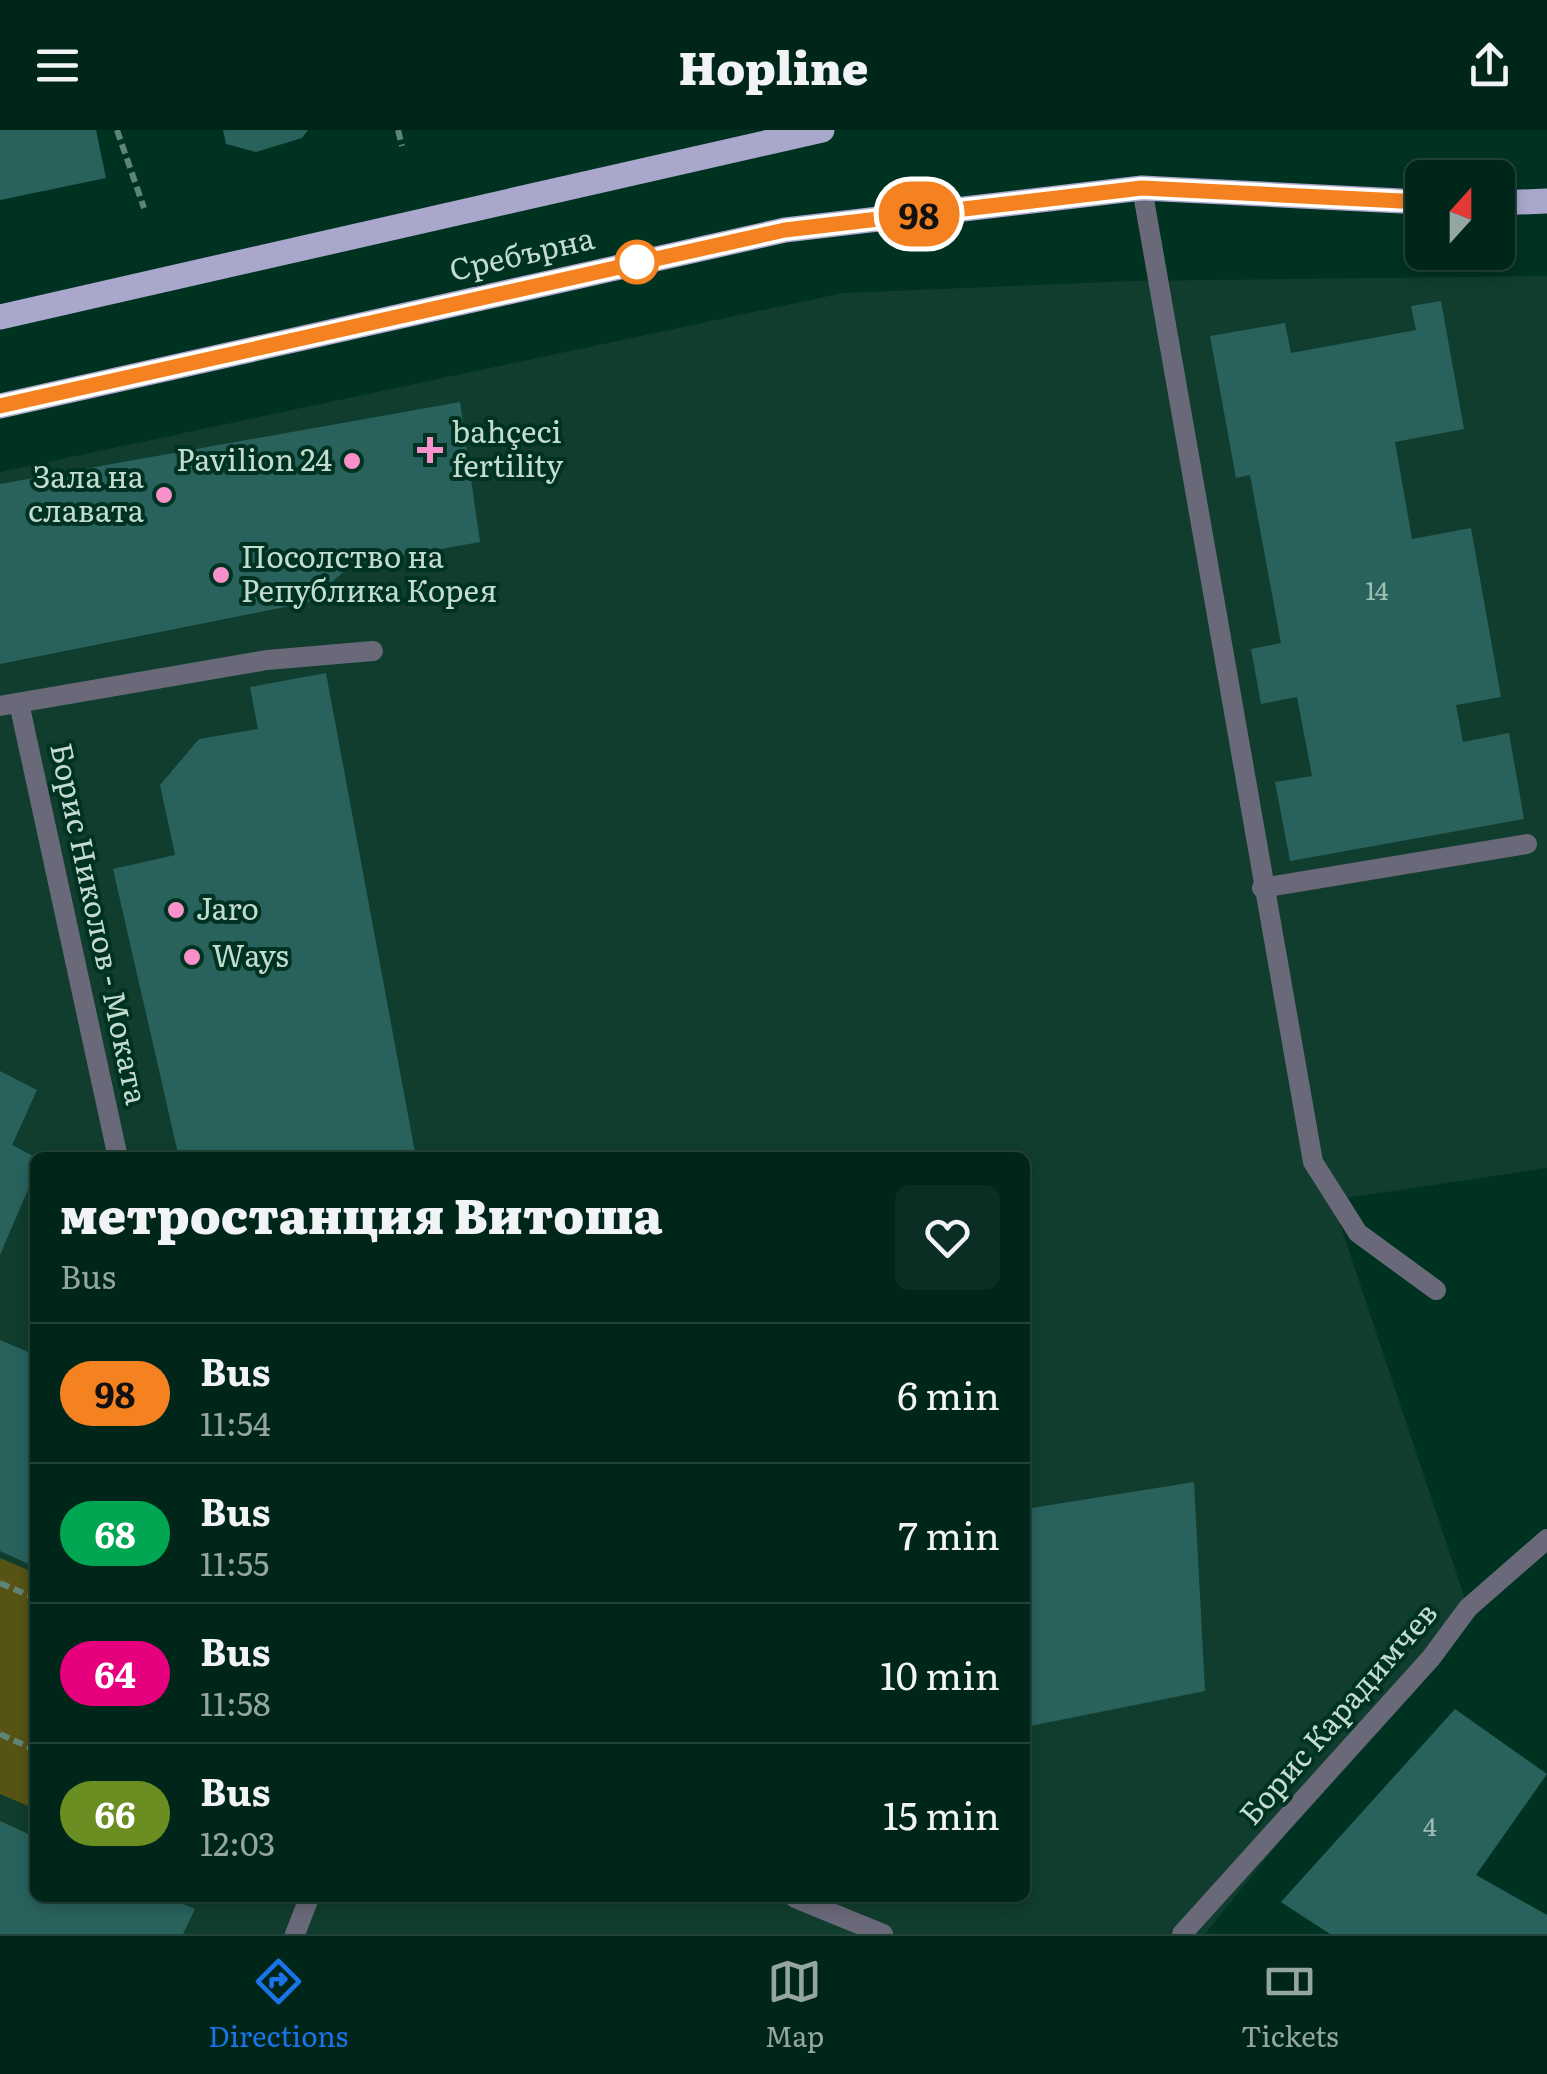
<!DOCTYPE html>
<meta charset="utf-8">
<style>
:root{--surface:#00261a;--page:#0a2e23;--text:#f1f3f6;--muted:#95a5a2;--line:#224339;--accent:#1a73e8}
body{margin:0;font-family:Literata,serif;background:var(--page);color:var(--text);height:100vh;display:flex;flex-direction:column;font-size:38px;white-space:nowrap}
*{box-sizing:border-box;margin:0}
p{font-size:32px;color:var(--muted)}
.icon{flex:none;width:55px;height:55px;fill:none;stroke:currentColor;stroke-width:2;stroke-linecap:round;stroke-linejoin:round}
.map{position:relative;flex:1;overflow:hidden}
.drawer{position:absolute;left:30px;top:1022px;width:1000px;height:750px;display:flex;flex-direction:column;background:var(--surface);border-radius:15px;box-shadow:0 5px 15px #0003,0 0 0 2px var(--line)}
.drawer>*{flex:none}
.badge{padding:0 20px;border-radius:32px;font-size:35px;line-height:65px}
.needle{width:65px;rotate:21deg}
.buttons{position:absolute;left:1405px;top:30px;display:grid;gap:20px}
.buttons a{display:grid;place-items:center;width:110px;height:110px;border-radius:15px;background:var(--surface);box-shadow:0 5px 15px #0003,0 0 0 2px var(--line);font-size:50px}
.map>.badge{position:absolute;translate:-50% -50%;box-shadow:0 0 0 5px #fff}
.round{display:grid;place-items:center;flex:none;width:105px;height:105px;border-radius:15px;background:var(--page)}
.headline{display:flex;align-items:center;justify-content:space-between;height:170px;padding:0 30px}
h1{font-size:48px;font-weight:800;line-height:75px}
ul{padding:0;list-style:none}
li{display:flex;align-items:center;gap:30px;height:140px;padding:0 30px;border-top:2px solid var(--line)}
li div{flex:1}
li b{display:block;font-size:38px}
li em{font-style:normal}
li .badge{min-width:110px;font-weight:700;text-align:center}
header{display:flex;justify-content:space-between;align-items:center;height:130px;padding:0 30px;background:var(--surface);font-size:45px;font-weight:800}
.tab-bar{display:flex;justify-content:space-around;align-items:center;height:140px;border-top:2px solid var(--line);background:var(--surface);font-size:28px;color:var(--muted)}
.tab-bar a{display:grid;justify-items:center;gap:5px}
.tab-bar .current{color:var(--accent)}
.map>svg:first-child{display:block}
.built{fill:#103d2d;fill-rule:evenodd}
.green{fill:#565314}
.building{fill:#29625d}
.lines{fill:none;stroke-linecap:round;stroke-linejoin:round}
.path{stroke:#5f8577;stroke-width:6;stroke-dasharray:10 5;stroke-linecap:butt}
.service{stroke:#69697a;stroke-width:20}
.minor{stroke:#69697a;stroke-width:20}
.primary{stroke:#a9a8cc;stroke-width:25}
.line-casing{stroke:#fff;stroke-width:22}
.line{stroke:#f58220;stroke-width:15}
.stop-dot{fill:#fff;stroke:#f58220;stroke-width:5}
.poi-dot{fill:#f890ca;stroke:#003222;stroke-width:4}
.labels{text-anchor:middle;stroke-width:8;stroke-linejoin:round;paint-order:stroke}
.number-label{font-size:25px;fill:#9cbeb3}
.street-label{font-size:30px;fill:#c3dcd0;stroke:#003222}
.poi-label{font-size:30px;fill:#c3dcd0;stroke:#003222;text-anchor:start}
</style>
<header><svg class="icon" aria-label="menu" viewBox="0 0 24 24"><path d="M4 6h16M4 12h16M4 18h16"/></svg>Hopline<svg class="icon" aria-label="share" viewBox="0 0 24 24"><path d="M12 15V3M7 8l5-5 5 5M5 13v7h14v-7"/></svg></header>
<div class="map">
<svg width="1547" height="1804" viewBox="0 0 1547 1804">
<rect width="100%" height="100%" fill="#003222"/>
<path class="built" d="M 1547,146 L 1547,1038 L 1332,1070 L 1468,1478 L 1205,1804 L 0,1804 L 0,342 L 843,163 L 1132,151 ZM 35,1028 L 1025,1028 L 1025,1768 L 35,1768 Z"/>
<polygon class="green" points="0,1428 35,1443 35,1679 0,1664"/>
<g class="building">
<polygon points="0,0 96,0 106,48 0,70"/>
<polygon points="223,0 308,0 302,8 256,22 226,14"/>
<polygon points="1441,171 1464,299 1395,312 1412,409 1471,398 1501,567 1456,575 1463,612 1509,603 1524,689 1290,731 1275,652 1312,646 1297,567 1261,574 1251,519 1281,513 1250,345 1236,348 1210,206 1285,193 1291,223 1416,200 1411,176"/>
<polygon points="460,272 480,412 351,435 310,472 0,534 0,354"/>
<polygon points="326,543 416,1028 179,1028 113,739 175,725 160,655 199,609 258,599 250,557"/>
<polygon points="0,941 37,960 12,1015 35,1027 35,1043 0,1125"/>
<polygon points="0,1210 35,1225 35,1437 0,1421"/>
<polygon points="1194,1352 1205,1561 1025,1597 1025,1379"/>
<polygon points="1455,1579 1547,1644 1476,1745 1547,1785 1547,1804 1330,1804 1281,1772"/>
<polygon points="0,1691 35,1707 35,1768 169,1768 195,1779 183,1804 0,1804"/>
</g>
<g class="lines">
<g class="path">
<polyline points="117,0 144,78"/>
<polyline points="398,0 402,16"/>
<polyline points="0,1453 35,1468"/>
<polyline points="0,1604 35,1620"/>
</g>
<g class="service">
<polyline points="1142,58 1313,1032 1358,1103 1436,1160"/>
<polyline points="19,573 118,1028"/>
<polyline points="0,576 267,530 373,521"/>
<polyline points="1262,758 1527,714"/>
</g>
<g class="minor">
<polyline points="795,1768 883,1804"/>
<polyline points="295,1804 309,1768"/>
<polyline points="1182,1804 1431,1528 1468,1478 1547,1409"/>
</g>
<g class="primary">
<polyline points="1498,73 1547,71"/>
<polyline points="0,187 822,0"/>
<polyline points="0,276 785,100 1142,58 1422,72"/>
</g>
</g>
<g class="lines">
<g class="line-casing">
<polyline id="line" points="0,276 785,100 1142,58 1422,72"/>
</g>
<use href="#line" class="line"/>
</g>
<circle class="stop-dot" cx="637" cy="132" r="20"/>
<g class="poi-dot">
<path d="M425 305h10v10h10v10h-10v10h-10v-10h-10v-10h10z"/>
<circle cx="352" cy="331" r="10"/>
<circle cx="164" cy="365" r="10"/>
<circle cx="221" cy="445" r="10"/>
<circle cx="176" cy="780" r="10"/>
<circle cx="192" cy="827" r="10"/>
</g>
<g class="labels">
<g class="number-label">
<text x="1377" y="470">14</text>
<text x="1430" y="1706">4</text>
</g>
<g class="street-label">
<text transform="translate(522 125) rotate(-13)" y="10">Сребърна</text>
<text transform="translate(98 794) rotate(78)" y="10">Борис Николов - Моката</text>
<text transform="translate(1339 1584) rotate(-49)" y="10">Борис Карадимчев</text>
</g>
<g class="poi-label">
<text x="452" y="313">bahçeci<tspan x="452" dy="34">fertility</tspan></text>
<text x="332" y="341" text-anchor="end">Pavilion 24</text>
<text x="144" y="358" text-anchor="end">Зала на<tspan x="144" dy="34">славата</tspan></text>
<text x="241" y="438">Посолство на<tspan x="241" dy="34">Република Корея</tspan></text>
<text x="196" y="790">Jaro</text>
<text x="212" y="837">Ways</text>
</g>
</g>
</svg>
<div class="buttons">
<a><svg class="needle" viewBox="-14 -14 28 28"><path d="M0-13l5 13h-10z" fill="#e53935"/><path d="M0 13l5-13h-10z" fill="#95a5a2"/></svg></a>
</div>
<b class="badge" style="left:919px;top:84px;background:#f58220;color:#111">98</b>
<section class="drawer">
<div class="headline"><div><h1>метростанция Витоша</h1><p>Bus</p></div><a class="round"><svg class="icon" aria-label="heart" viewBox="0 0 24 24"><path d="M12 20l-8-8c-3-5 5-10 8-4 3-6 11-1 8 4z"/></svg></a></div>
<ul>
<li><span class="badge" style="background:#f58220;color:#111">98</span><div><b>Bus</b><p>11:54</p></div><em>6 min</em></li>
<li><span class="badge" style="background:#00a651;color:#fff">68</span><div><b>Bus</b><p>11:55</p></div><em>7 min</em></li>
<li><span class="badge" style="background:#e6007e;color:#fff">64</span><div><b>Bus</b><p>11:58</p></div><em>10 min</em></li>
<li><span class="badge" style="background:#6b8e23;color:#fff">66</span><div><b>Bus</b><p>12:03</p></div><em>15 min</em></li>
</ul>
</section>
</div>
<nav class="tab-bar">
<a class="current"><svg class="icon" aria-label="directions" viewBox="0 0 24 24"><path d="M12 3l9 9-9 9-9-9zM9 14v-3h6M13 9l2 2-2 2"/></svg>Directions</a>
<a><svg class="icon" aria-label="map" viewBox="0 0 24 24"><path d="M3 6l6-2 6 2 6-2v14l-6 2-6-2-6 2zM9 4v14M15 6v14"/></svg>Map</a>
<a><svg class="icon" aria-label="tickets" viewBox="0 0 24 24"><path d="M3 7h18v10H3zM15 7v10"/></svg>Tickets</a>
</nav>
